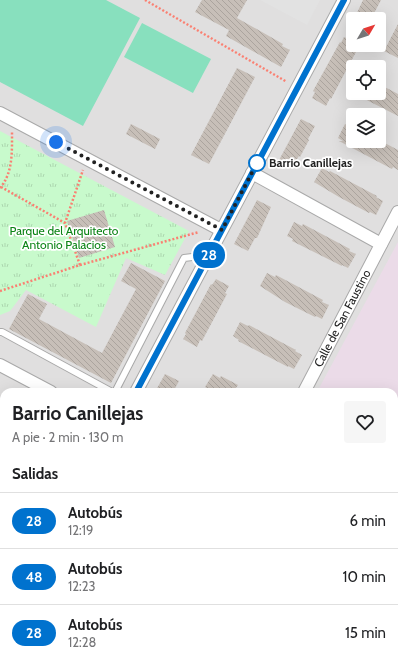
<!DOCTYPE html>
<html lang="es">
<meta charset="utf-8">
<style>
:root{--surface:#fff;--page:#f6f6f6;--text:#202124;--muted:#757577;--line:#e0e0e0}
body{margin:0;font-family:Cabin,sans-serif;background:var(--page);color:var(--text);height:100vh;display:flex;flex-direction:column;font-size:15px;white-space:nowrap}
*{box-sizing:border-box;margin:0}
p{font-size:13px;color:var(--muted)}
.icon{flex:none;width:22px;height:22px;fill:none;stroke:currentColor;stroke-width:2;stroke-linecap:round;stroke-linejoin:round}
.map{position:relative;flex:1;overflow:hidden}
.drawer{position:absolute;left:0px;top:388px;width:398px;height:280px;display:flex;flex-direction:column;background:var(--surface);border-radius:12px 12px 0 0;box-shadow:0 4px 16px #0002}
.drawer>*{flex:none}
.badge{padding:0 8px;border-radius:13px;font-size:14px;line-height:26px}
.needle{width:26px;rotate:51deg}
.controls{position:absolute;left:346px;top:12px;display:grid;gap:8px}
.controls a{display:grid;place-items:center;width:40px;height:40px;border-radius:4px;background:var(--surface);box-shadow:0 4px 16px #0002;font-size:20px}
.you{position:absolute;width:20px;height:20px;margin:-10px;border:3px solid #fff;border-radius:50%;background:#1a73e8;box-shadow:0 0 0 6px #1a73e833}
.map>.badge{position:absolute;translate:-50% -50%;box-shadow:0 0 0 2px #fff}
h2{padding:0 12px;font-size:15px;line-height:36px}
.round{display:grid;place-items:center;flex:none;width:42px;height:42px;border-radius:4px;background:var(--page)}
.overview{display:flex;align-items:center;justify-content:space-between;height:68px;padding:0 12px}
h1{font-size:19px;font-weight:800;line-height:30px}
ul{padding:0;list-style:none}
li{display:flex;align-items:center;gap:12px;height:56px;padding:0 12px;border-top:1px solid var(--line)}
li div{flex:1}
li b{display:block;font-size:15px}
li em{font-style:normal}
li .badge{min-width:44px;font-weight:700;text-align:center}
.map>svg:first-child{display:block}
.residential{fill:#e0dfdf;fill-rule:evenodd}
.education{fill:#ffffe5}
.railway{fill:#ebdbe8}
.park{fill:url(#park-tufts)}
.pitch{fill:#88e0be}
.parking{fill:#e2e2e2}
.building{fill:url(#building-back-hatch)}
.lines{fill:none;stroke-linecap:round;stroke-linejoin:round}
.lane-casing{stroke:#a9a9a9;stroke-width:8}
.street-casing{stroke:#a9a9a9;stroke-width:14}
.path{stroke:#fa8072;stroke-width:2.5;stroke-dasharray:2 2;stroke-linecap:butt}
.lane{stroke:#fff;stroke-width:6}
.street{stroke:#fff;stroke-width:12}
.line-casing{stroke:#fff;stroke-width:9}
.line{stroke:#0072ce;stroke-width:6}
.walk{stroke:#222;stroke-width:4;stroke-dasharray:0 7.2}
.stop-dot{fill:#fff;stroke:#0072ce;stroke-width:2}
.labels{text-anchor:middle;stroke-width:3.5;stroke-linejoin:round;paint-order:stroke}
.stop-label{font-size:12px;font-weight:bold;fill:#222;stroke:#fff;text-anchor:start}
.park-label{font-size:12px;fill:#0c8416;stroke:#fff}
.street-label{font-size:12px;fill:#222;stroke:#fff}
</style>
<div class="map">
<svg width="398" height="668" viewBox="0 0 398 668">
<defs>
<pattern id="park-tufts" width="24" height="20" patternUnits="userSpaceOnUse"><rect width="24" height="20" fill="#c8facc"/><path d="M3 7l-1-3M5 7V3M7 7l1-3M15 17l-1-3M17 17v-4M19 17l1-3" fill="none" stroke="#acd6af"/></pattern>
<pattern id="building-back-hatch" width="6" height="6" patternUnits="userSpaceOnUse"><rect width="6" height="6" fill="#c7bfb8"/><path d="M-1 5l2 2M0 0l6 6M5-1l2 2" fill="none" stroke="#aba49e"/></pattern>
</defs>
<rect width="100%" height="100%" fill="#f2efe9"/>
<path class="residential" d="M 0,0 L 398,0 L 398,668 L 0,668 ZM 353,19 L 379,19 L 379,45 L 353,45 ZM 353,67 L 379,67 L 379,93 L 353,93 ZM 353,115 L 379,115 L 379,141 L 353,141 ZM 4,392 L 394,392 L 394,664 L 4,664 Z"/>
<polygon class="education" points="0,523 4,526 4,598 0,606"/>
<polygon class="railway" points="398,242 398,668 27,668 29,664 394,664 394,392 317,392"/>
<polygon class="park" points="0,131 189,231 165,275 126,258 96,327 26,290 10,311 0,315"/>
<g class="pitch">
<polygon points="0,0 106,0 140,18 83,126 0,82"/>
<polygon points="142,23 211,59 193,93 124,57"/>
</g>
<polygon class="parking" points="260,0 320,0 307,25"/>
<g class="building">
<polygon points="202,0 247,0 237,18 283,44 282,46 290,50 281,67 226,36 229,30 195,12"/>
<polygon points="363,0 381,0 371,19 362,19 356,15"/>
<polygon points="398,24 398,58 384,51"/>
<polygon points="344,37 353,41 353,45 357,45 354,51 356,52 331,99 330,98 326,106 312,98 315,92 313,91 340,42 341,43"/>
<polygon points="237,68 255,77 209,164 191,155"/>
<polygon points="379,84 398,94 398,116 353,93 379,93"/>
<polygon points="301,119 315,126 308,139 309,140 300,157 299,156 291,169 278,162"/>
<polygon points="131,124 160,139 155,149 126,134"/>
<polygon points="345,124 353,128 353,141 381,141 398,150 398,170 393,167 392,169 339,141 343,141 338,138"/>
<polygon points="322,168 329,172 330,171 377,196 376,197 383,201 376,215 370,212 369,213 339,197 314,182"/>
<polygon points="257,200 271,207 257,238 255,238 248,251 234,244"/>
<polygon points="104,210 115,247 79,258 67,221"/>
<polygon points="294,222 302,226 303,224 350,249 349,251 356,254 348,268 342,265 342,266 292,241 293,239 287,236"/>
<polygon points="131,263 165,281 111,383 9,329 28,294 47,304 39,319 102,353 136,289 121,281"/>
<polygon points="267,273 275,277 276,275 323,300 322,302 329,305 322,319 316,316 315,317 285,302 260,286"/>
<polygon points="216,279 229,286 225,293 227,294 202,341 200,340 197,347 183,339 186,334 185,333 211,284 212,285"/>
<polygon points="240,322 248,326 249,325 296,350 295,351 302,355 294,369 288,366 288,367 238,341 239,340 233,336"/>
<polygon points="165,374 179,381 173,392 155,392"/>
<polygon points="213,374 220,378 221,376 238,385 233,392 214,392 205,387"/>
</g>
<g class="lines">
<g class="lane-casing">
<g id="lane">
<polyline points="0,332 2,332 112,392"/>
<polyline points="115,392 184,258 209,255"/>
<polyline points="394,470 398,463"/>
<polyline points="394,559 398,558"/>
</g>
</g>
<g class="street-casing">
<g id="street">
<polyline points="0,113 221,230"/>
<polyline points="252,173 381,244"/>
<polyline points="0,365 51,392"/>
<polyline points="136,392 344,0"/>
<path id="s1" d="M 304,392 L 398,212"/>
</g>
</g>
<g class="path">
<polyline points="145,0 287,82"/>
<polyline points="1,187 65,223"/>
<path d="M 0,188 C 13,173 12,152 12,132"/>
<polyline points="80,265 65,223 83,170"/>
<polyline points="0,291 80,265 199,232"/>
<polyline points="10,668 12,664"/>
</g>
<use href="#lane" class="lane"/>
<use href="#street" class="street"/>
</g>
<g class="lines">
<g class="line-casing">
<polyline id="line" points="136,392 344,0"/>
</g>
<use href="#line" class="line"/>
<polyline class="walk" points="56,142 222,230 257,163"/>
</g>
<circle class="stop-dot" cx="257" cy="163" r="8"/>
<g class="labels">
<g class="stop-label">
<text x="269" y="167">Barrio Canillejas</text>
</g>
<g class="park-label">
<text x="64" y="235">Parque del Arquitecto<tspan x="64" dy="14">Antonio Palacios</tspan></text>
</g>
<g class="street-label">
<text dy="4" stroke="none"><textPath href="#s1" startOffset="83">Calle de San Faustino</textPath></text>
</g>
</g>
</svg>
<div class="controls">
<a><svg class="needle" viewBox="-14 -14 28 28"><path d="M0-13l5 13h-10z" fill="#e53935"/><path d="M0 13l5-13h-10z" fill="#757577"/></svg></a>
<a><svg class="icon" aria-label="locate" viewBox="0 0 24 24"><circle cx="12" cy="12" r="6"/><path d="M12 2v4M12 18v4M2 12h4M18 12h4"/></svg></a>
<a><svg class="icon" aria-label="layers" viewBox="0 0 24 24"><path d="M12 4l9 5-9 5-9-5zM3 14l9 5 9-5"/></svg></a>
</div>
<div class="you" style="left:56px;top:142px"></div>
<b class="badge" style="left:209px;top:255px;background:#0072ce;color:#fff">28</b>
<section class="drawer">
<div class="overview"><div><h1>Barrio Canillejas</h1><p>A pie · 2 min · 130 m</p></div><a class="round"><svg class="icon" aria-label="heart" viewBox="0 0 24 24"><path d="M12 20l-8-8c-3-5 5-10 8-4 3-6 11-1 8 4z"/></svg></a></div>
<h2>Salidas</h2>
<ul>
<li><span class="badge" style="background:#0072ce;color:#fff">28</span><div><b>Autobús</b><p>12:19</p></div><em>6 min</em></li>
<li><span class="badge" style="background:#0072ce;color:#fff">48</span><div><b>Autobús</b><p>12:23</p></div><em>10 min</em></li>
<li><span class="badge" style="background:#0072ce;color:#fff">28</span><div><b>Autobús</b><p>12:28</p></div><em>15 min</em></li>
</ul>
</section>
</div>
